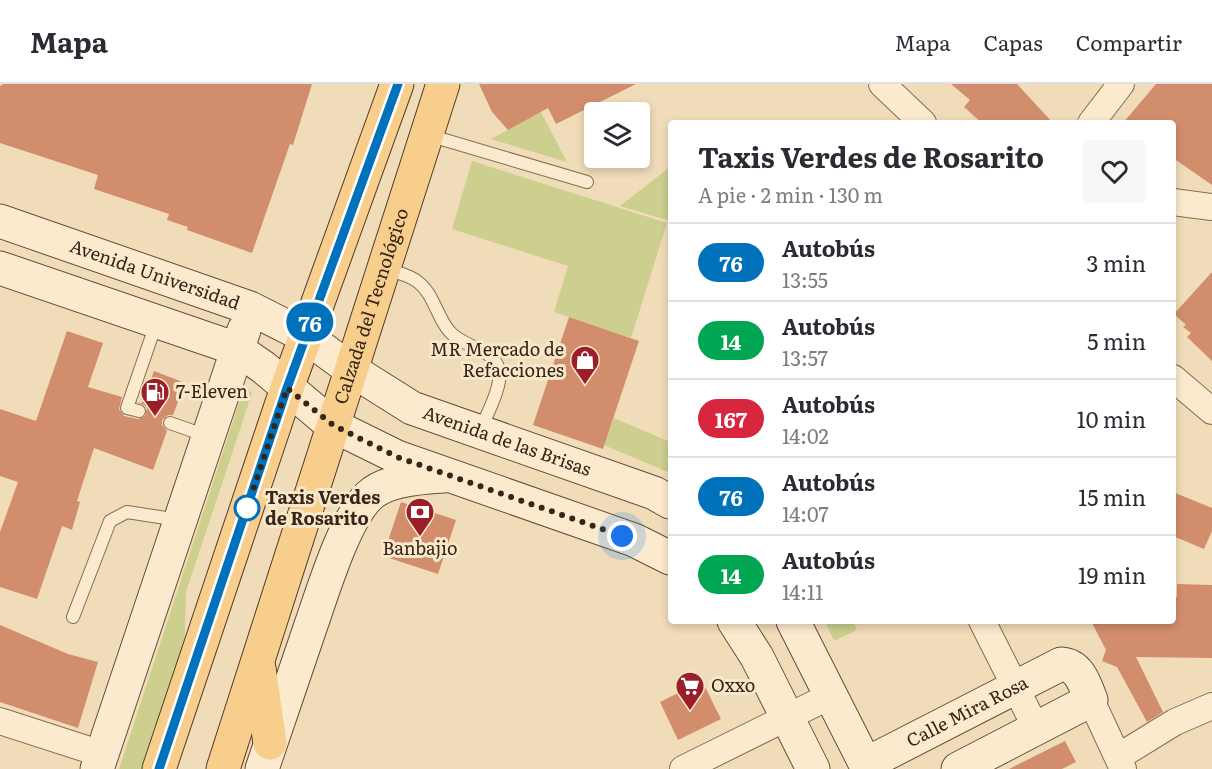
<!DOCTYPE html>
<html lang="es">
<meta charset="utf-8">
<style>
:root{--surface:#fff;--page:#f7f7f7;--text:#2b2b33;--muted:#7c7c81;--line:#e1e1e2}
body{margin:0;font-family:Literata,serif;background:var(--page);color:var(--text);height:100vh;display:flex;flex-direction:column;font-size:22px;white-space:nowrap}
*{box-sizing:border-box;margin:0}
p{font-size:20px;color:var(--muted)}
.icon{flex:none;width:33px;height:33px;fill:none;stroke:currentColor;stroke-width:2;stroke-linecap:round;stroke-linejoin:round}
.map{position:relative;flex:1;overflow:hidden}
.side{position:absolute;left:668px;top:36px;width:508px;height:504px;display:flex;flex-direction:column;background:var(--surface);border-radius:6px;box-shadow:0 3px 9px #0003}
.side>*{flex:none}
.badge{padding:0 12px;border-radius:20px;font-size:21px;line-height:39px}
.tools{position:absolute;left:584px;top:18px;display:grid;gap:12px}
.tools a{display:grid;place-items:center;width:66px;height:66px;border-radius:6px;background:var(--surface);box-shadow:0 3px 9px #0003;font-size:30px}
.you{position:absolute;width:30px;height:30px;margin:-15px;border:4px solid #fff;border-radius:50%;background:#1a73e8;box-shadow:0 0 0 9px #1a73e833}
.map>.badge{position:absolute;translate:-50% -50%;box-shadow:0 0 0 3px #fff}
.round{display:grid;place-items:center;flex:none;width:63px;height:63px;border-radius:6px;background:var(--page)}
.headline{display:flex;align-items:center;justify-content:space-between;height:102px;padding:0 30px}
h1{font-size:28px;font-weight:700;line-height:45px}
ul{padding:0;list-style:none}
li{display:flex;align-items:center;gap:18px;height:78px;padding:0 30px;border-top:2px solid var(--line)}
li div{flex:1}
li b{display:block;font-size:22px}
li em{font-style:normal}
li .badge{min-width:66px;font-weight:700;text-align:center}
header{display:flex;align-items:center;gap:36px;box-sizing:border-box;height:84px;padding:0 30px;background:var(--surface);border-bottom:2px solid var(--line)}
header strong{font-size:28px}
nav{display:flex;gap:33px;margin-inline-start:auto;font-size:21px}
.map>svg:first-child{display:block}
.green{fill:#cccf8d}
.building{fill:#d28e6c}
.lines{fill:none;stroke-linecap:round;stroke-linejoin:round}
.lane-casing{stroke:#886b53;stroke-width:14}
.street-casing{stroke:#886b53;stroke-width:28}
.secondary-casing{stroke:#694c37;stroke-width:35}
.primary-casing{stroke:#553a28;stroke-width:35}
.lane{stroke:#fbeacd;stroke-width:12}
.street{stroke:#fbeacd;stroke-width:26}
.secondary{stroke:#fbeacd;stroke-width:33}
.primary{stroke:#f8ce8d;stroke-width:33}
.line-casing{stroke:#fff;stroke-width:14}
.line{stroke:#0072bc;stroke-width:9}
.walk{stroke:#362519;stroke-width:6;stroke-dasharray:0 10.8}
.stop-dot{fill:#fff;stroke:#0072bc;stroke-width:3}
.labels{text-anchor:middle;stroke-width:6;stroke-linejoin:round;paint-order:stroke}
.street-label{font-size:18px;fill:#362519;stroke:#f8e7c9}
.poi-label{font-size:18px;fill:#362519;stroke:#f8e7c9;text-anchor:start}
.stop-label{font-size:18px;font-weight:bold;fill:#362519;stroke:#f8e7c9;text-anchor:start}
</style>
<header>
<strong>Mapa</strong>
<nav><a>Mapa</a><a>Capas</a><a>Compartir</a></nav>
</header>
<div class="map">
<svg width="1212" height="685" viewBox="0 0 1212 685">
<rect width="100%" height="100%" fill="#f1dcb9"/>
<g class="green">
<polygon points="541,28 567,78 491,55"/>
<polygon points="472,77 667,139 631,254 554,228 568,182 452,145"/>
<polygon points="670,83 670,137 620,122"/>
<polygon points="245,301 252,309 186,508 184,577 147,685 119,685"/>
<polygon points="614,334 670,358 670,389 604,361"/>
<polygon points="825,537 853,537 857,546 834,557"/>
</g>
<g class="building">
<polygon points="3,0 312,0 293,61 290,60 252,169 187,146 188,143 167,136 169,130 94,105 98,91 0,59 0,2"/>
<polygon points="479,0 636,0 556,40 548,24 508,46 492,28"/>
<polygon points="951,0 1017,0 1053,39 982,39 964,23 970,16"/>
<polygon points="1156,0 1212,0 1212,101 1173,74 1173,39 1123,39"/>
<polygon points="1212,188 1212,277 1187,253 1191,249 1183,243 1186,241 1174,230"/>
<polygon points="569,233 639,257 603,365 533,341"/>
<polygon points="67,247 103,259 88,303 122,313 119,325 124,332 138,335 145,332 147,324 144,321 138,318 142,319 154,287 185,299 173,331 168,331 162,336 162,341 167,347 153,386 94,364 77,417 80,418 72,446 62,442 37,515 0,503 0,448 18,398 0,392 0,325 36,337"/>
<polygon points="1173,408 1212,424 1212,447 1204,465 1173,452"/>
<polygon points="401,418 456,436 438,490 383,472"/>
<polygon points="1177,500 1212,501 1212,574 1136,573 1163,628 1147,638 1117,583 1102,577 1106,566 1091,537 1173,537 1173,513 1177,513"/>
<polygon points="0,541 68,570 98,578 78,644 0,618"/>
<polygon points="702,597 721,635 678,656 660,618"/>
<polygon points="1065,657 1076,678 1062,685 1009,685"/>
</g>
<g class="lines">
<g class="lane-casing">
<g id="lane">
<polyline points="428,51 587,98"/>
<path d="M 384,184 C 394,188 410,191 418,198 C 434,210 437,234 450,248 C 464,264 494,264 499,286 C 503,301 486,332 480,347"/>
<polyline points="139,327 127,324 157,237"/>
<polyline points="170,339 207,352"/>
<polyline points="73,533 110,437 127,428 179,436"/>
</g>
</g>
<g class="street-casing">
<g id="street">
<polyline points="882,0 923,39"/>
<polyline points="1091,39 1121,0"/>
<polyline points="1173,118 1212,123"/>
<polyline points="1173,294 1212,327"/>
<polyline points="982,537 1036,644"/>
<polyline points="1091,616 1123,685"/>
<polyline points="0,637 102,670"/>
<polyline points="1118,673 1175,638 1212,622"/>
<polyline points="683,685 832,611"/>
</g>
</g>
<g class="secondary-casing">
<g id="secondary">
<path id="s1" d="M 0,137 L 250,224 L 305,252 L 350,285 L 412,324 L 654,409 L 670,418"/>
<polyline points="0,184 237,265 263,283 332,341 397,373 634,456 670,474"/>
<polyline points="734,537 757,573 813,685"/>
<polyline points="793,537 868,685"/>
<path id="s2" d="M 866,680 L 1061,580 C 1080,581 1085,601 1091,616 L 958,685"/>
<polyline points="97,685 244,246"/>
<path d="M 262,685 C 278,637 295,589 311,541 C 323,507 344,436 369,412 C 385,396 423,393 444,392"/>
</g>
</g>
<g class="primary-casing">
<g id="primary">
<polyline points="259,584 270,659"/>
<polyline points="159,685 287,304 397,0"/>
<path id="s3" d="M 223,685 L 443,0"/>
</g>
</g>
<use href="#lane" class="lane"/>
<use href="#street" class="street"/>
<use href="#secondary" class="secondary"/>
<use href="#primary" class="primary"/>
</g>
<g class="lines">
<g class="line-casing">
<polyline id="line" points="159,685 287,304 398,0"/>
</g>
<use href="#line" class="line"/>
<polyline class="walk" points="247,424 287,304 333,341 397,373 622,452"/>
</g>
<defs>
<g id="shop-pin" transform="scale(1.5)"><path d="M0 17L-7.5 6A9.5 9.5 0 1 1 7.5 6Z" fill="#9b1f2a" stroke="#f8e7c9"/><path d="M-5-2.5h2.3a2.7 3.5 0 0 1 5.4 0H5L5.5 6h-11ZM-1.5-2.5h3a1.5 2.3 0 0 0-3 0Z" fill="#fff"/></g>
<g id="fuel-pin" transform="scale(1.5)"><path d="M0 17L-7.5 6A9.5 9.5 0 1 1 7.5 6Z" fill="#9b1f2a" stroke="#f8e7c9"/><path d="M-5.5-6h7V0h2V4h1.3V-2.5L3-4.5l.8-.8L6-3V5H2.5V1h-1V6h-7ZM-4.2-4.7v3.2H.2V-4.7Z" fill="#fff"/></g>
<g id="bank-pin" transform="scale(1.5)"><path d="M0 17L-7.5 6A9.5 9.5 0 1 1 7.5 6Z" fill="#9b1f2a" stroke="#f8e7c9"/><path d="M-6-4H6V4H-6ZM0-2.3a2.3 2.3 0 1 0 0 4.6a2.3 2.3 0 1 0 0-4.6Z" fill="#fff"/></g>
<g id="supermarket-pin" transform="scale(1.5)"><path d="M0 17L-7.5 6A9.5 9.5 0 1 1 7.5 6Z" fill="#9b1f2a" stroke="#f8e7c9"/><path d="M-6-5.5h2.5l.6 2H6L4.5 2H-2.5L-4.4-4H-6ZM-1.5 3.2a1.3 1.3 0 1 0 .1 0ZM3 3.2a1.3 1.3 0 1 0 .1 0Z" fill="#fff"/></g>
</defs>
<g fill-rule="evenodd">
<use href="#shop-pin" x="585" y="276"/>
<use href="#fuel-pin" x="155" y="308"/>
<use href="#bank-pin" x="420" y="428"/>
<use href="#supermarket-pin" x="690" y="602"/>
</g>
<circle class="stop-dot" cx="247" cy="424" r="12"/>
<g class="labels">
<g class="street-label">
<text dy="6" stroke="none"><textPath href="#s1" startOffset="164">Avenida Universidad</textPath></text>
<text dy="6" stroke="none"><textPath href="#s3" startOffset="486">Calzada del Tecnológico</textPath></text>
<text dy="6" stroke="none"><textPath href="#s1" startOffset="556">Avenida de las Brisas</textPath></text>
<text dy="6" stroke="none"><textPath href="#s2" startOffset="114">Calle Mira Rosa</textPath></text>
</g>
<g class="poi-label">
<text x="564" y="272" text-anchor="end">MR Mercado de<tspan x="564" dy="21">Refacciones</tspan></text>
<text x="176" y="314">7-Eleven</text>
<text x="420" y="471" text-anchor="middle">Banbajio</text>
<text x="711" y="608">Oxxo</text>
</g>
<g class="stop-label">
<text x="265" y="420">Taxis Verdes<tspan x="265" dy="21">de Rosarito</tspan></text>
</g>
</g>
</svg>
<div class="tools">
<a><svg class="icon" aria-label="layers" viewBox="0 0 24 24"><path d="M12 4l9 5-9 5-9-5zM3 14l9 5 9-5"/></svg></a>
</div>
<div class="you" style="left:622px;top:452px"></div>
<b class="badge" style="left:310px;top:238px;background:#0072bc;color:#fff">76</b>
<section class="side">
<div class="headline"><div><h1>Taxis Verdes de Rosarito</h1><p>A pie · 2 min · 130 m</p></div><a class="round"><svg class="icon" aria-label="heart" viewBox="0 0 24 24"><path d="M12 20l-8-8c-3-5 5-10 8-4 3-6 11-1 8 4z"/></svg></a></div>
<ul>
<li><span class="badge" style="background:#0072bc;color:#fff">76</span><div><b>Autobús</b><p>13:55</p></div><em>3 min</em></li>
<li><span class="badge" style="background:#00a651;color:#fff">14</span><div><b>Autobús</b><p>13:57</p></div><em>5 min</em></li>
<li><span class="badge" style="background:#d7263d;color:#fff">167</span><div><b>Autobús</b><p>14:02</p></div><em>10 min</em></li>
<li><span class="badge" style="background:#0072bc;color:#fff">76</span><div><b>Autobús</b><p>14:07</p></div><em>15 min</em></li>
<li><span class="badge" style="background:#00a651;color:#fff">14</span><div><b>Autobús</b><p>14:11</p></div><em>19 min</em></li>
</ul>
</section>
</div>
